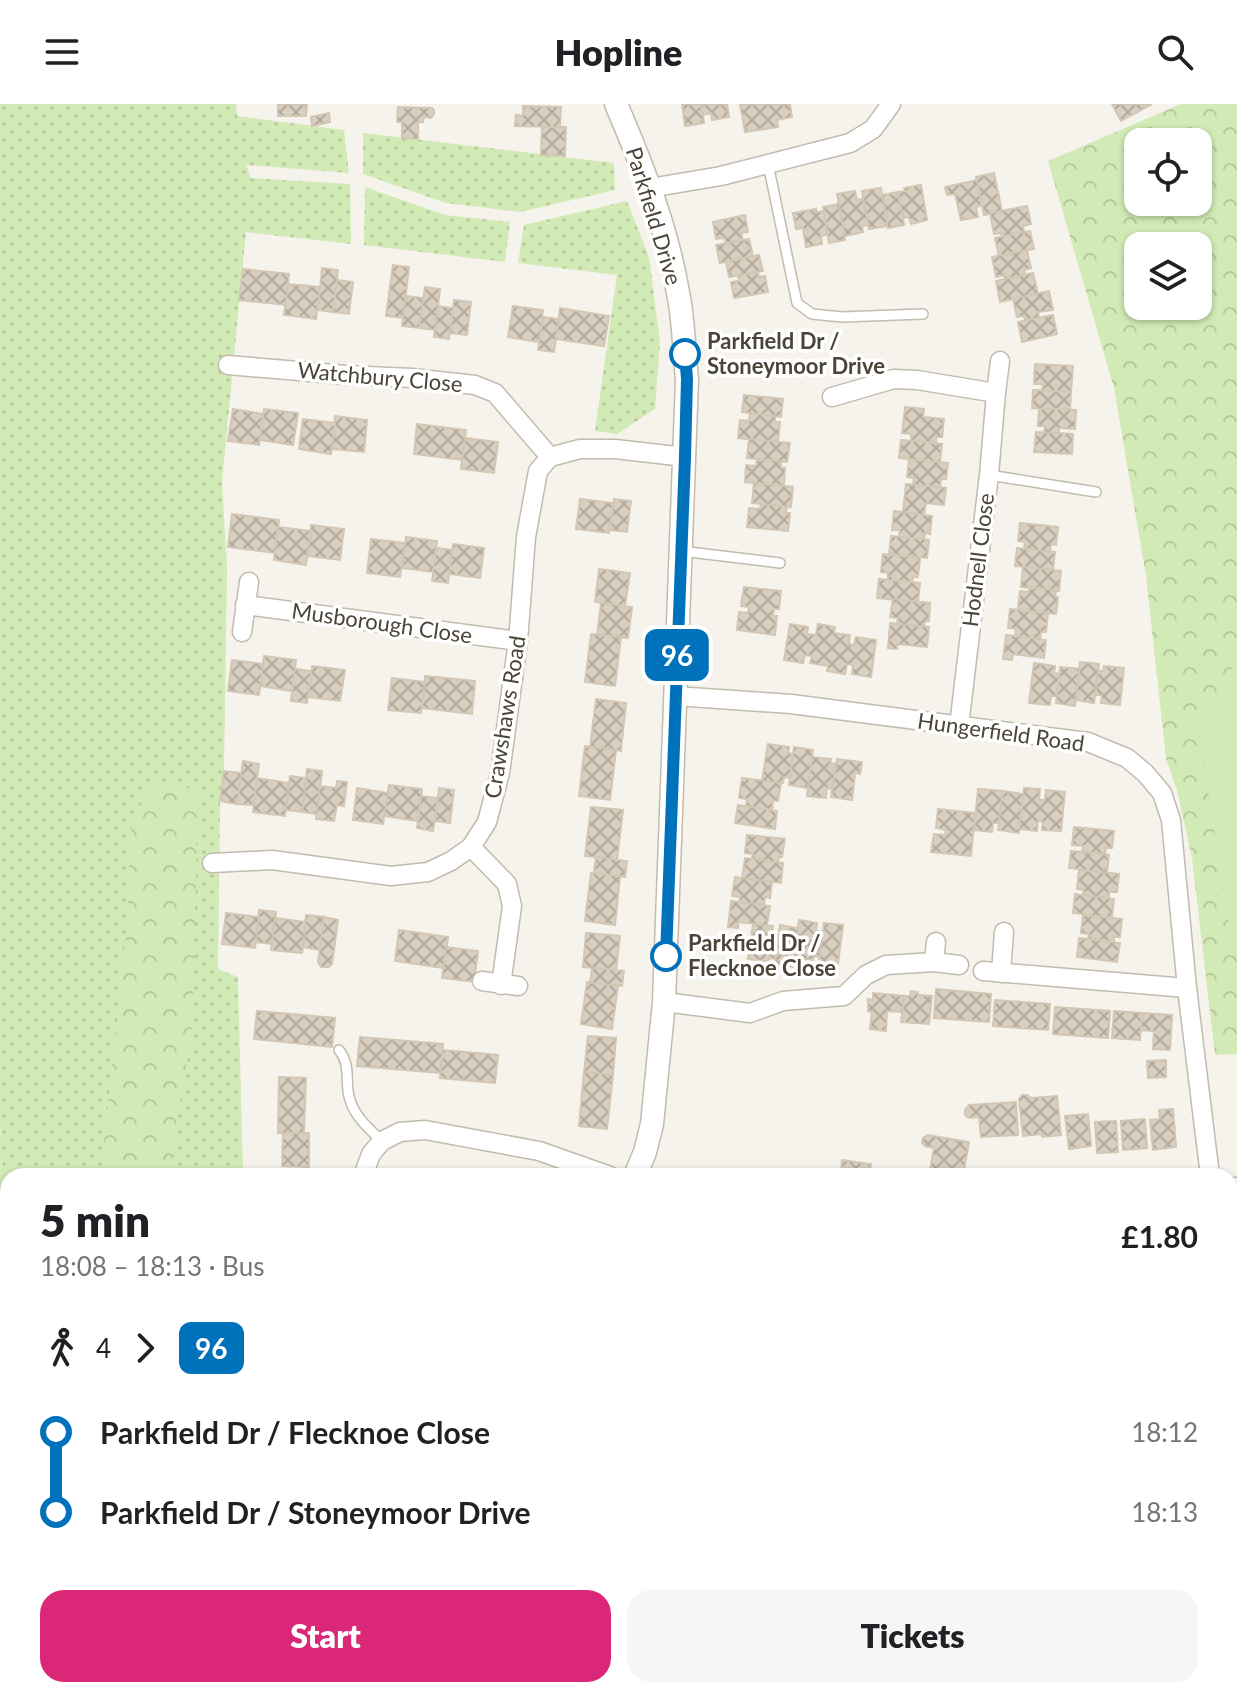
<!DOCTYPE html>
<meta charset="utf-8">
<style>
:root{--surface:#fff;--page:#f6f6f6;--text:#202124;--muted:#757577;--accent:#db2777}
body{margin:0;font-family:Lato,sans-serif;background:var(--page);color:var(--text);height:100vh;display:flex;flex-direction:column;font-size:30px;white-space:nowrap}
*{box-sizing:border-box;margin:0}
p{font-size:26px;color:var(--muted)}
.icon{flex:none;width:44px;height:44px;fill:none;stroke:currentColor;stroke-width:2;stroke-linecap:round;stroke-linejoin:round}
.map{position:relative;flex:1;overflow:hidden}
.drawer{position:absolute;left:0px;top:1064px;width:1238px;height:530px;display:flex;flex-direction:column;background:var(--surface);border-radius:24px 24px 0 0;box-shadow:0 2px 6px #0004}
.drawer>*{flex:none}
.badge{padding:0 16px;border-radius:12px;font-size:28px;line-height:52px}
.tools{position:absolute;left:1124px;top:24px;display:grid;gap:16px}
.tools a{display:grid;place-items:center;width:88px;height:88px;border-radius:16px;background:var(--surface);box-shadow:0 2px 6px #0004;font-size:40px}
.map>.badge{position:absolute;translate:-50% -50%;box-shadow:0 0 0 4px #fff}
.legs{display:flex;align-items:center;gap:12px;height:88px;padding:0 40px;font-size:26px}
.legs p{margin-inline-start:auto}
.summary{display:flex;align-items:center;justify-content:space-between;height:136px;padding:0 40px}
h1{font-size:44px;font-weight:800;line-height:60px}
.cta{display:flex;gap:16px;margin-top:auto;padding:16px 40px}
.cta a{flex:1;height:92px;border-radius:24px;background:var(--accent);color:#fff;font-size:32px;font-weight:800;line-height:92px;text-align:center}
.cta a+a{background:var(--page);color:var(--text)}
ul{padding:0 40px;list-style:none}
li{display:flex;align-items:center;gap:28px;height:80px;font-size:30px}
li i{display:grid;place-items:center;width:12px;height:100%;margin:0 10px;background:currentColor}
li i::after{content:'';width:20px;height:20px;margin:-10px;border:6px solid;border-radius:50%;background:var(--surface)}
li p{margin-inline-start:auto}
li:first-child i{background:linear-gradient(#0000 50%,currentColor 0)}
li:last-child i{background:linear-gradient(currentColor 50%,#0000 0)}
header{display:flex;justify-content:space-between;align-items:center;height:104px;padding:0 40px;background:var(--surface);font-size:36px;font-weight:800}
.map>svg:first-child{display:block}
.grass{fill:url(#grass-dots)}
.forest{fill:url(#forest-crowns);fill-rule:evenodd}
.garden{fill:#d2eab5}
.building{fill:url(#building-cross-hatch);stroke:#d3c7b4;stroke-width:2}
.lines{fill:none;stroke-linecap:round;stroke-linejoin:round}
.service-casing{stroke:#c2bbae;stroke-width:12}
.minor-casing{stroke:#c2bbae;stroke-width:21}
.tertiary-casing{stroke:#c2bbae;stroke-width:25}
.service{stroke:#fff;stroke-width:9}
.minor{stroke:#fff;stroke-width:18}
.tertiary{stroke:#fff;stroke-width:22}
.line-1-casing{stroke:#fff;stroke-width:18}
.line-1{stroke:#0072bc;stroke-width:12}
.stop-1-dot{fill:#fff;stroke:#0072bc;stroke-width:4}
.labels{text-anchor:middle;stroke-width:7;stroke-linejoin:round;paint-order:stroke}
.street-label{font-size:22px;fill:#4b4439;stroke:#fff}
.stop-label{font-size:22px;font-weight:bold;fill:#4b4439;stroke:#fff;text-anchor:start}
</style>
<header><svg class="icon" aria-label="menu" viewBox="0 0 24 24"><path d="M4 6h16M4 12h16M4 18h16"/></svg>Hopline<svg class="icon" aria-label="search" viewBox="0 0 24 24"><circle cx="10" cy="10" r="6"/><path d="M15 15l6 6"/></svg></header>
<div class="map">
<svg width="1237" height="1593" viewBox="0 0 1237 1593">
<defs>
<pattern id="grass-dots" width="8" height="8" patternUnits="userSpaceOnUse" patternTransform="scale(2)"><rect width="8" height="8" fill="#d2eab5"/><path d="M2 2h.1M6 6h.1" fill="none" stroke="#b6ca9c" stroke-width="1.8" stroke-linecap="round"/></pattern>
<pattern id="forest-crowns" width="20" height="18" patternUnits="userSpaceOnUse" patternTransform="scale(2)"><rect width="20" height="18" fill="#d2eab5"/><path d="M2 6a3 3 0 1 1 6 0M12 15a3 3 0 1 1 6 0" fill="none" stroke="#b6ca9c"/></pattern>
<pattern id="building-cross-hatch" width="8" height="8" patternUnits="userSpaceOnUse" patternTransform="scale(2)"><rect width="8" height="8" fill="#d8cfc1"/><path d="M0 0l8 8M0 8l8-8" fill="none" stroke="#b1aa9e"/></pattern>
</defs>
<rect width="100%" height="100%" fill="#f6f3ec"/>
<g class="grass">
<polygon points="0,0 236,0 237,12 344,26 349,69 246,61 251,74 350,80 351,140 246,128 222,378 227,462 224,667 220,697 218,865 238,873 243,1072 8,1072 8,1218 0,1018"/>
<polygon points="363,29 614,59 615,86 520,108 446,99 363,70"/>
<polygon points="365,83 445,111 510,118 505,158 364,141"/>
<polygon points="627,97 649,153 660,238 655,305 617,330 595,327 617,171 518,159 524,121"/>
<polygon points="8,1247 8,1402 0,1400 0,1272"/>
<polygon points="8,1439 8,1586 266,1586 268,1593 5,1593 0,1546 0,1440"/>
</g>
<g class="forest">
<path d="M 1181,0 L 1237,0 L 1237,950 L 1215,951 L 1192,754 L 1177,686 L 1166,655 L 1146,472 L 1114,284 L 1048,57 ZM 1138,38 L 1198,38 L 1198,98 L 1138,98 ZM 1138,142 L 1198,142 L 1198,202 L 1138,202 Z"/>
<polygon points="177,679 198,689 192,929 167,1072 103,1072 102,1058 126,830 132,714 154,680"/>
<polygon points="0,1018 8,1218 8,1247 0,1272"/>
<polygon points="155,1586 238,1586 239,1593 156,1593"/>
</g>
<polygon class="garden" points="1237,557 1237,833 1230,824 1197,616"/>
<g class="building">
<polygon points="278,0 307,0 306,12 278,12"/>
<polygon points="682,0 701,0 704,19 685,22"/>
<polygon points="701,0 727,0 729,13 712,16 711,9 703,11"/>
<polygon points="740,0 790,0 792,13 777,16 778,23 745,28"/>
<polygon points="1112,0 1152,0 1121,17"/>
<polygon points="523,2 561,3 560,23 515,22 516,11 523,12"/>
<polygon points="398,3 432,4 434,6 434,10 431,14 424,13 423,18 418,18 418,35 402,34 402,18 397,18"/>
<polygon points="329,9 330,18 312,22 311,13"/>
<polygon points="542,23 566,23 565,52 541,51"/>
<polygon points="994,69 1002,107 984,111 976,73"/>
<polygon points="977,76 982,101 976,103 978,113 961,116 955,90 947,91 945,83"/>
<polygon points="921,81 927,116 911,120 909,113 903,114 898,88 905,87 904,84"/>
<polygon points="881,84 888,122 869,125 862,87"/>
<polygon points="855,87 857,96 863,95 868,121 862,122 863,128 845,132 837,90"/>
<polygon points="898,88 904,121 888,124 882,91"/>
<polygon points="839,100 845,136 829,139 823,103"/>
<polygon points="1027,102 1031,120 1023,122 1024,128 1002,133 1001,129 994,130 990,109"/>
<polygon points="816,105 816,108 824,107 827,131 821,132 822,140 806,143 803,124 796,125 793,109"/>
<polygon points="745,111 748,128 741,129 743,136 726,140 725,134 716,135 713,118"/>
<polygon points="1030,127 1034,145 999,152 995,134"/>
<polygon points="749,135 753,152 720,159 716,141"/>
<polygon points="1027,146 1031,164 1024,166 1025,171 1005,175 1004,171 996,173 992,153"/>
<polygon points="759,151 763,167 729,173 726,158"/>
<polygon points="393,161 409,163 403,214 386,212"/>
<polygon points="322,164 338,166 333,208 318,206"/>
<polygon points="243,165 289,170 286,201 239,196"/>
<polygon points="758,168 759,173 765,172 768,188 734,194 731,178 739,177 738,172"/>
<polygon points="1033,169 1038,190 1000,198 996,177"/>
<polygon points="337,176 353,178 349,210 333,208"/>
<polygon points="288,180 320,183 316,215 284,211"/>
<polygon points="425,183 440,185 435,226 419,224"/>
<polygon points="1049,187 1053,206 1038,208 1039,214 1025,216 1024,212 1017,213 1013,195"/>
<polygon points="406,192 423,194 419,224 402,222"/>
<polygon points="454,196 471,198 467,231 450,229"/>
<polygon points="438,202 453,204 449,235 434,233"/>
<polygon points="513,202 543,206 539,238 508,233"/>
<polygon points="560,204 609,212 604,242 556,235"/>
<polygon points="1053,211 1057,230 1022,238 1018,218"/>
<polygon points="543,213 559,215 554,248 538,246"/>
<polygon points="1035,260 1073,262 1071,288 1042,286 1043,280 1034,280"/>
<polygon points="1033,286 1071,288 1070,306 1032,304"/>
<polygon points="744,291 783,295 781,313 742,308"/>
<polygon points="905,303 924,305 923,313 944,315 942,333 936,333 936,339 911,336 911,330 902,329"/>
<polygon points="233,305 263,310 259,341 228,337"/>
<polygon points="264,305 298,309 293,341 260,336"/>
<polygon points="1039,305 1076,306 1075,325 1059,324 1059,330 1044,329 1045,322 1038,322"/>
<polygon points="750,309 775,312 775,318 780,318 778,338 738,334 740,316 749,317"/>
<polygon points="335,312 367,316 364,348 332,345"/>
<polygon points="303,315 335,319 331,350 299,345"/>
<polygon points="417,320 466,326 462,356 414,350"/>
<polygon points="1036,328 1073,330 1072,350 1034,348"/>
<polygon points="465,334 498,338 494,369 461,365"/>
<polygon points="749,335 790,339 787,358 747,354"/>
<polygon points="901,336 942,340 940,359 899,354"/>
<polygon points="757,355 781,357 781,364 785,364 784,382 745,378 746,361 756,362"/>
<polygon points="909,355 948,359 946,375 941,375 940,384 913,381 914,374 907,373"/>
<polygon points="754,379 793,383 791,403 752,399"/>
<polygon points="906,380 946,384 944,401 926,399 924,411 903,408"/>
<polygon points="580,395 613,399 609,429 576,425"/>
<polygon points="614,395 631,397 627,428 610,426"/>
<polygon points="761,400 787,403 786,409 790,409 788,427 747,423 749,404 760,405"/>
<polygon points="894,407 932,412 930,430 925,429 924,436 899,433 900,426 892,426"/>
<polygon points="232,410 279,416 275,449 228,443"/>
<polygon points="1020,419 1058,423 1056,441 1051,440 1050,448 1024,445 1025,438 1018,437"/>
<polygon points="311,421 344,425 340,456 307,452"/>
<polygon points="278,423 311,427 306,461 274,456"/>
<polygon points="891,432 929,436 927,454 889,450"/>
<polygon points="406,433 437,437 433,468 402,464"/>
<polygon points="371,435 405,439 400,473 367,469"/>
<polygon points="453,440 484,444 480,474 449,470"/>
<polygon points="436,444 452,446 448,479 432,477"/>
<polygon points="1017,444 1055,448 1053,466 1015,462"/>
<polygon points="883,450 920,454 918,473 913,473 912,478 888,476 888,469 881,468"/>
<polygon points="1023,463 1061,467 1059,487 1021,483"/>
<polygon points="599,465 630,469 625,502 595,498"/>
<polygon points="879,475 920,479 918,498 877,494"/>
<polygon points="744,483 781,487 779,505 774,505 773,512 777,512 775,531 737,526 739,508 748,509 749,503 741,502"/>
<polygon points="1030,483 1056,486 1055,493 1058,493 1056,510 1018,506 1020,487 1029,488"/>
<polygon points="893,495 930,499 929,517 925,517 924,523 897,520 898,514 890,513"/>
<polygon points="601,499 632,503 628,534 597,531"/>
<polygon points="1010,505 1048,509 1046,528 1041,528 1040,535 1015,532 1016,525 1008,524"/>
<polygon points="890,519 929,523 927,543 897,540 897,545 888,544"/>
<polygon points="790,520 808,523 807,530 816,531 818,520 835,523 834,529 850,531 849,540 854,541 856,533 876,536 871,573 852,570 853,561 847,560 845,570 827,567 828,562 810,559 812,552 805,551 803,559 784,556"/>
<polygon points="591,530 621,533 615,582 585,578"/>
<polygon points="1006,531 1046,536 1044,554 1013,550 1012,556 1003,555"/>
<polygon points="264,552 296,556 292,587 260,582"/>
<polygon points="232,556 263,560 259,591 228,587"/>
<polygon points="1080,558 1099,560 1094,599 1076,596"/>
<polygon points="1034,559 1055,562 1054,569 1059,570 1057,592 1051,592 1050,601 1029,599"/>
<polygon points="312,562 345,566 340,597 308,593"/>
<polygon points="1104,562 1124,564 1120,601 1101,599 1102,591 1095,591 1098,567 1103,567"/>
<polygon points="1060,563 1079,565 1075,602 1056,599"/>
<polygon points="295,565 311,567 307,599 291,597"/>
<polygon points="425,572 475,577 472,610 422,604"/>
<polygon points="392,574 425,578 421,609 388,606"/>
<polygon points="596,595 626,599 621,647 590,643"/>
<polygon points="768,640 789,643 788,649 793,650 790,674 784,673 783,679 762,677"/>
<polygon points="585,642 616,646 610,696 579,692"/>
<polygon points="794,643 813,646 808,684 789,681"/>
<polygon points="812,653 831,655 830,659 836,660 832,685 827,684 826,694 807,692"/>
<polygon points="837,655 862,658 860,670 855,669 852,696 831,693"/>
<polygon points="243,657 259,660 253,701 237,700"/>
<polygon points="307,665 322,667 317,710 302,708"/>
<polygon points="224,667 241,669 237,700 220,697"/>
<polygon points="290,672 306,674 302,708 286,706"/>
<polygon points="257,674 289,679 285,712 253,708"/>
<polygon points="742,674 781,679 778,697 773,696 772,706 746,702 747,695 739,694"/>
<polygon points="337,677 347,678 344,702 337,701 334,717 316,715 320,682 336,684"/>
<polygon points="389,681 422,685 418,717 384,712"/>
<polygon points="357,684 388,689 383,720 353,716"/>
<polygon points="439,684 454,686 450,719 435,717"/>
<polygon points="1024,684 1040,685 1039,696 1045,696 1046,686 1065,688 1061,727 1042,726 1043,718 1038,717 1037,727 1019,725"/>
<polygon points="978,685 1003,687 999,719 993,719 992,728 974,726"/>
<polygon points="1003,687 1023,690 1019,729 998,726"/>
<polygon points="421,692 438,694 433,727 417,724"/>
<polygon points="738,701 777,707 775,725 735,719"/>
<polygon points="591,703 623,706 617,756 585,752"/>
<polygon points="938,705 975,709 971,752 931,748 934,730 945,731 946,726 936,724"/>
<polygon points="1074,723 1114,727 1112,744 1106,744 1105,750 1082,748 1083,742 1072,741"/>
<polygon points="747,731 785,735 782,753 779,753 778,759 752,755 753,750 745,749"/>
<polygon points="1071,747 1109,751 1107,769 1069,764"/>
<polygon points="596,753 627,757 625,773 594,769"/>
<polygon points="745,754 783,759 781,779 742,774"/>
<polygon points="1079,766 1119,770 1117,788 1109,788 1109,794 1083,791 1084,786 1077,785"/>
<polygon points="591,769 620,772 615,821 585,817"/>
<polygon points="735,773 772,778 770,794 765,793 764,801 739,798 740,793 732,792"/>
<polygon points="1075,790 1114,795 1112,814 1073,809"/>
<polygon points="731,797 770,802 767,821 738,818 738,824 728,823"/>
<polygon points="259,806 276,808 272,840 255,838"/>
<polygon points="226,809 259,813 255,844 222,840"/>
<polygon points="306,811 324,813 320,846 302,843"/>
<polygon points="1083,811 1122,815 1120,833 1114,833 1114,838 1088,835 1089,830 1081,829"/>
<polygon points="324,813 338,816 332,860 329,863 321,863 318,858"/>
<polygon points="275,814 306,818 302,849 271,846"/>
<polygon points="799,816 817,819 816,827 823,827 820,853 814,852 813,856 794,854"/>
<polygon points="824,819 843,821 838,860 819,857"/>
<polygon points="753,820 773,822 772,830 779,831 776,855 769,854 769,858 748,855"/>
<polygon points="780,821 798,824 793,863 775,861"/>
<polygon points="399,826 448,833 444,864 395,857"/>
<polygon points="586,829 620,832 616,866 583,863"/>
<polygon points="1079,834 1120,839 1117,858 1077,853"/>
<polygon points="446,843 478,847 474,878 442,874"/>
<polygon points="592,864 624,867 622,882 590,879"/>
<polygon points="587,878 618,882 612,925 581,920"/>
<polygon points="936,885 991,890 989,918 934,914"/>
<polygon points="911,887 918,888 918,891 932,892 929,920 901,918 904,892 910,892"/>
<polygon points="873,889 904,892 902,908 887,907 886,927 870,925 872,908 868,907 868,895 873,896"/>
<polygon points="995,896 1050,900 1048,926 993,922"/>
<polygon points="1055,903 1110,907 1108,934 1053,930"/>
<polygon points="257,907 335,914 332,943 254,935"/>
<polygon points="1114,907 1142,909 1140,936 1112,934"/>
<polygon points="1142,909 1172,911 1170,946 1153,945 1154,927 1141,926"/>
<polygon points="588,932 616,934 613,971 584,968"/>
<polygon points="360,933 443,940 440,969 357,962"/>
<polygon points="443,946 498,951 495,979 440,974"/>
<polygon points="1166,956 1166,973 1148,974 1147,957"/>
<polygon points="584,968 613,971 607,1025 579,1022"/>
<polygon points="279,973 306,974 304,1029 278,1029"/>
<polygon points="1022,991 1027,991 1031,994 1057,992 1061,1031 1042,1033 1042,1030 1023,1032 1019,995"/>
<polygon points="1016,998 1018,1031 981,1033 979,1013 969,1014 965,1011 965,1006 969,1001"/>
<polygon points="1173,1005 1176,1043 1153,1046 1150,1016 1160,1015 1159,1006"/>
<polygon points="1088,1010 1091,1042 1069,1045 1065,1012"/>
<polygon points="1145,1015 1147,1044 1123,1046 1121,1017"/>
<polygon points="1116,1017 1118,1048 1097,1049 1095,1018"/>
<polygon points="283,1029 309,1029 309,1063 282,1062"/>
<polygon points="928,1031 969,1038 963,1072 929,1072 934,1044 925,1042 922,1039 923,1034"/>
<polygon points="842,1056 871,1060 870,1072 833,1072 833,1067 841,1068"/>
<polygon points="469,1068 498,1069 498,1072 469,1072"/>
<polygon points="1230,1131 1237,1131 1237,1168 1233,1168"/>
<polygon points="1231,1279 1237,1279 1237,1304 1235,1304 1234,1291 1231,1291"/>
<polygon points="1230,1575 1237,1578 1237,1593 1221,1593 1224,1586 1230,1586"/>
<polygon points="301,1586 329,1586 330,1593 303,1593"/>
<polygon points="471,1586 496,1586 492,1589 495,1593 476,1593"/>
<polygon points="661,1586 677,1586 680,1593 648,1593 647,1591"/>
<polygon points="770,1586 791,1586 792,1592 772,1593"/>
<polygon points="1040,1586 1069,1586 1069,1592 1040,1593"/>
</g>
<g class="lines">
<g class="service-casing">
<g id="service">
<polyline points="768,60 797,199 812,210 842,213 923,210"/>
<polyline points="989,371 1096,388"/>
<polyline points="681,447 780,459"/>
<path d="M 339,946 C 352,962 344,979 350,996 C 355,1013 370,1026 382,1037"/>
</g>
</g>
<g class="minor-casing">
<g id="minor">
<polyline points="650,84 721,72 850,39 873,25 891,0"/>
<polyline points="228,261 346,271 412,274 475,281 495,289 550,353"/>
<polyline points="996,289 1000,257"/>
<polyline points="832,293 894,275 917,276 996,289 989,371 959,622"/>
<polyline points="245,501 518,537"/>
<polyline points="242,528 249,478"/>
<polyline points="675,592 791,600 1088,638 1127,654 1145,669 1162,689 1171,716 1187,884 1210,1072"/>
<polyline points="471,743 507,780 512,802 501,881"/>
<polyline points="212,759 272,756 391,772 428,768 451,757 471,743 487,718 500,669 518,537 526,433 538,367 550,353 580,345 615,345 685,353"/>
<polyline points="934,858 936,838"/>
<polyline points="983,867 1187,884"/>
<polyline points="1001,869 1004,828"/>
<polyline points="482,877 518,882"/>
<polyline points="664,898 750,909 783,897 844,892 866,871 886,861 934,858 959,861"/>
<polyline points="363,1072 371,1050 382,1037 400,1028 425,1026 539,1047 610,1072"/>
<polyline points="1230,1084 1237,1083"/>
<polyline points="432,1586 434,1593"/>
<polyline points="721,1586 724,1593"/>
<polyline points="928,1593 949,1586"/>
</g>
</g>
<g class="tertiary-casing">
<g id="tertiary">
<path d="M 616,0 C 643,63 668,126 679,194 C 684,221 684,248 687,275 L 664,898 L 652,1020 L 645,1048 L 635,1072"/>
<polyline points="0,1419 8,1419"/>
<polyline points="993,1586 994,1593"/>
</g>
</g>
<use href="#service" class="service"/>
<use href="#minor" class="minor"/>
<use href="#tertiary" class="tertiary"/>
</g>
<g class="lines">
<g class="line-1-casing">
<polyline id="line-1" points="666,852 685,353 687,275 685,250"/>
</g>
<use href="#line-1" class="line-1"/>
</g>
<g class="stop-1-dot">
<circle cx="685" cy="250" r="14"/>
<circle cx="666" cy="852" r="14"/>
</g>
<g class="labels">
<g class="street-label">
<text transform="translate(654 112) rotate(73)" y="8">Parkfield Drive</text>
<text transform="translate(380 273) rotate(5)" y="8">Watchbury Close</text>
<text transform="translate(978 456) rotate(-83)" y="8">Hodnell Close</text>
<text transform="translate(382 519) rotate(8)" y="8">Musborough Close</text>
<text transform="translate(505 613) rotate(-81)" y="8">Crawshaws Road</text>
<text transform="translate(1001 628) rotate(8)" y="8">Hungerfield Road</text>
</g>
<g class="stop-label">
<text x="707" y="245">Parkfield Dr /<tspan x="707" dy="25">Stoneymoor Drive</tspan></text>
<text x="688" y="847">Parkfield Dr /<tspan x="688" dy="25">Flecknoe Close</tspan></text>
</g>
</g>
</svg>
<div class="tools">
<a><svg class="icon" aria-label="locate" viewBox="0 0 24 24"><circle cx="12" cy="12" r="6"/><path d="M12 2v4M12 18v4M2 12h4M18 12h4"/></svg></a>
<a><svg class="icon" aria-label="layers" viewBox="0 0 24 24"><path d="M12 4l9 5-9 5-9-5zM3 14l9 5 9-5"/></svg></a>
</div>
<b class="badge" style="left:677px;top:551px;background:#0072bc;color:#fff">96</b>
<section class="drawer">
<div class="summary"><div><h1>5 min</h1><p>18:08 – 18:13 · Bus</p></div><b>£1.80</b></div>
<div class="legs"><svg class="icon" aria-label="walk" viewBox="0 0 24 24"><circle cx="13" cy="4" r="2"/><path d="M13 8l-2 6 4 7M11 14l-3 7M7 12l3-4h3l4 4"/></svg>4<svg class="icon" aria-label="forward" viewBox="0 0 24 24"><path d="M9 5l7 7-7 7"/></svg><b class="badge" style="background:#0072bc;color:#fff">96</b></div>
<ul>
<li><i style="color:#0072bc"></i><b>Parkfield Dr / Flecknoe Close</b><p>18:12</p></li>
<li><i style="color:#0072bc"></i><b>Parkfield Dr / Stoneymoor Drive</b><p>18:13</p></li>
</ul>
<div class="cta"><a>Start</a><a>Tickets</a></div>
</section>
</div>
